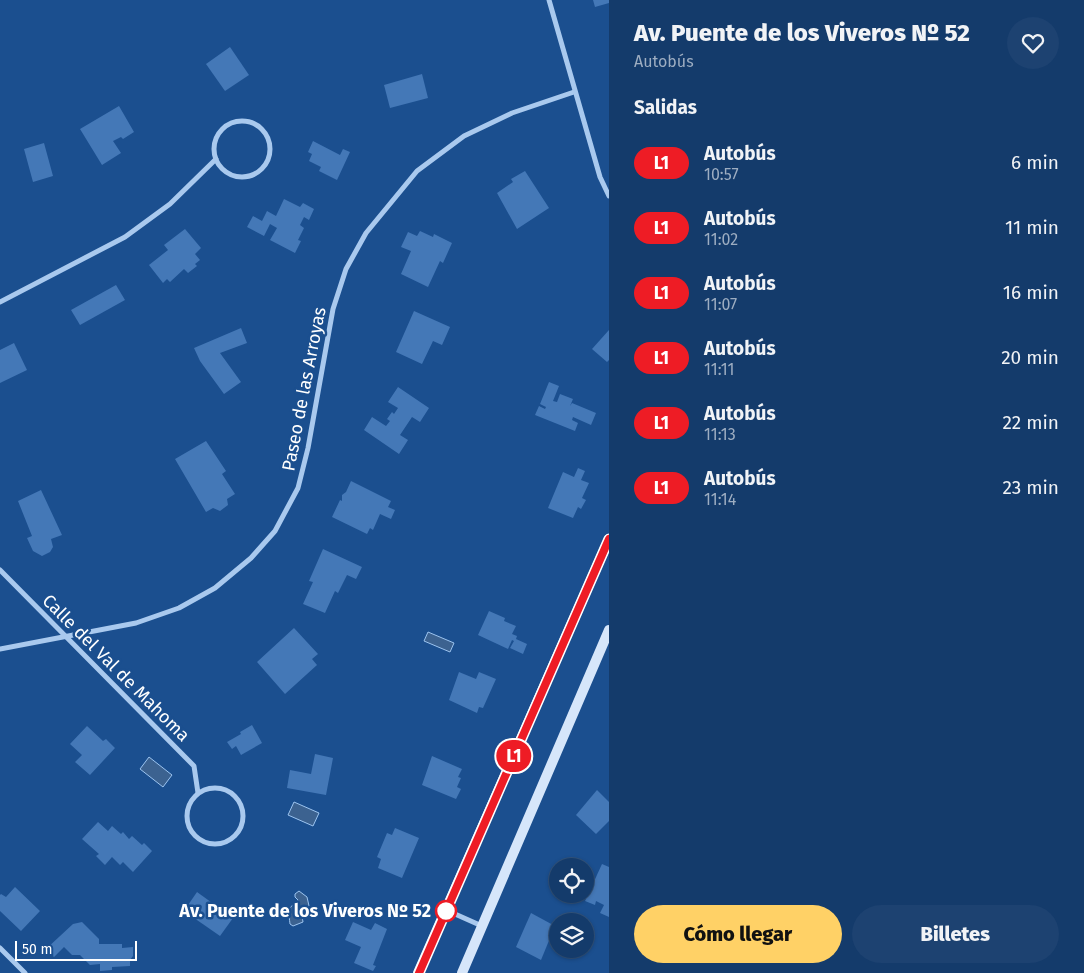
<!DOCTYPE html>
<html lang="es">
<meta charset="utf-8">
<style>
:root{--surface:#143b6b;--page:#1d4271;--text:#f1f3f6;--muted:#9dadc1;--line:#33557e;--accent:#ffd166}
body{margin:0;font-family:"Fira Sans",sans-serif;background:var(--page);color:var(--text);height:100vh;display:flex;flex-direction:column;font-size:19px;white-space:nowrap}
*{box-sizing:border-box;margin:0}
p{font-size:16px;color:var(--muted)}
.icon{flex:none;width:28px;height:28px;fill:none;stroke:currentColor;stroke-width:2;stroke-linecap:round;stroke-linejoin:round}
.map{position:relative;flex:1;overflow:hidden}
.panel{display:flex;flex-direction:column;background:var(--surface);width:475px}
.panel>*{flex:none}
.badge{padding:0 10px;border-radius:16px;font-size:18px;line-height:32px}
.fabs{position:absolute;left:549px;top:858px;display:grid;gap:10px}
.fabs a{display:grid;place-items:center;width:45px;height:45px;border-radius:50%;background:var(--surface);box-shadow:0 1px 4px #0004,0 0 0 1px var(--line);font-size:25px}
.scale{position:absolute;left:15px;bottom:12px;width:122px;box-sizing:border-box;padding-left:5px;border:2px solid #fff;border-top:0;font-size:14px;line-height:18px;white-space:nowrap;color:#fff;-webkit-text-stroke:4px #1b4f8f;paint-order:stroke}
.map>.badge{position:absolute;translate:-50% -50%;box-shadow:0 0 0 2px #fff}
h2{padding:0 25px;font-size:19px;line-height:45px}
.round{display:grid;place-items:center;flex:none;width:52px;height:52px;border-radius:26px;background:var(--page)}
.summary{display:flex;align-items:center;justify-content:space-between;height:85px;padding:0 25px}
h1{font-size:24px;font-weight:800;line-height:38px}
.primary-button{display:flex;gap:10px;margin-top:auto;padding:10px 25px}
.primary-button a{flex:1;height:58px;border-radius:30px;background:var(--accent);color:#111;font-size:20px;font-weight:800;line-height:58px;text-align:center}
.primary-button a+a{background:var(--page);color:var(--text)}
ul{padding:0;list-style:none}
li{display:flex;align-items:center;gap:15px;height:65px;padding:0 25px}
li div{flex:1}
li b{display:block;font-size:19px}
li em{font-style:normal}
li .badge{min-width:55px;font-weight:700;text-align:center}
main{display:flex;flex:1;min-height:0}
.map>svg:first-child{display:block}
.water{fill:#3c6290;stroke:#9cc4f0}
.building{fill:#4478b7}
.lines{fill:none;stroke-linecap:round;stroke-linejoin:round}
.street{stroke:#a9c9ee;stroke-width:5}
.secondary{stroke:#d6e6fa;stroke-width:10}
.line-casing{stroke:#fff;stroke-width:11}
.line{stroke:#ee1c25;stroke-width:8}
.stop-dot{fill:#fff;stroke:#ee1c25;stroke-width:2.5}
.labels{text-anchor:middle;stroke-width:5;stroke-linejoin:round;paint-order:stroke}
.street-label{font-size:18px;fill:#fff;stroke:#1b4f8f}
.stop-label{font-size:18px;font-weight:bold;fill:#fff;stroke:#1b4f8f;text-anchor:end}
</style>
<main>
<div class="map">
<svg width="609" height="973" viewBox="0 0 609 973">
<rect width="100%" height="100%" fill="#1b4f8f"/>
<g class="water">
<polygon points="428,632 454,643 450,652 424,641"/>
<polygon points="149,757 172,775 163,787 140,769"/>
<polygon points="294,802 319,813 313,826 288,815"/>
<path d="M 299,891 L 307,897 L 309,906 L 302,916 L 303,922 L 293,926 L 290,924 C 289,914 286,907 297,903 L 298,900 L 295,897 L 295,894 Z"/>
</g>
<g class="building">
<polygon points="593,0 609,0 609,3 595,7"/>
<polygon points="230,47 249,75 225,91 206,64"/>
<polygon points="422,74 428,98 390,108 384,85"/>
<polygon points="119,106 134,132 123,139 121,137 113,141 121,153 102,165 80,129"/>
<polygon points="313,141 340,155 343,149 350,152 337,180 319,171 321,167 309,161 312,154 308,152"/>
<polygon points="44,143 53,176 33,182 24,149"/>
<polygon points="525,171 549,208 517,229 497,193 513,182 511,179"/>
<polygon points="284,199 300,207 303,203 314,209 309,220 304,217 300,225 304,228 298,240 301,241 295,253 270,240 277,228 270,224 264,236 247,227 253,216 262,221 267,211 276,216"/>
<polygon points="185,229 201,248 195,254 200,260 195,264 197,266 188,273 184,269 170,282 167,279 163,283 149,265 168,250 164,245"/>
<polygon points="420,231 433,237 434,234 452,243 443,263 440,261 428,287 401,274 411,251 401,247 408,232 417,236"/>
<polygon points="116,285 125,300 80,325 71,310"/>
<polygon points="414,311 450,327 442,345 433,341 422,364 396,352"/>
<polygon points="241,328 247,343 220,353 241,382 224,394 200,361 194,348"/>
<polygon points="609,330 609,360 607,362 592,349"/>
<polygon points="14,343 27,370 0,383 0,350"/>
<polygon points="549,382 559,386 553,401 557,402 560,394 573,399 570,406 572,403 596,413 591,425 573,417 572,420 578,423 575,431 535,415 539,406 545,409 546,407 540,404"/>
<polygon points="398,387 429,408 420,422 412,417 400,435 408,440 399,454 364,430 372,417 386,426 390,421 387,419 392,412 394,414 398,408 388,402"/>
<polygon points="206,441 226,471 222,474 235,494 227,499 228,505 220,511 213,508 206,512 175,459"/>
<polygon points="578,468 585,471 581,480 589,483 582,498 586,500 581,509 578,507 573,518 548,508 563,472 574,477"/>
<polygon points="351,481 391,501 388,507 395,510 391,519 380,514 373,530 370,528 367,534 332,517 340,500 342,501 342,495 346,492"/>
<polygon points="41,490 62,535 51,539 53,547 50,552 42,556 33,551 27,538 32,536 18,501"/>
<polygon points="323,549 362,567 356,579 347,575 338,593 335,591 325,613 303,604 313,582 309,581"/>
<polygon points="489,611 505,618 504,621 516,626 512,634 517,636 516,639 527,644 523,654 510,648 514,641 512,640 508,649 478,635"/>
<polygon points="294,628 318,654 312,659 317,665 285,694 257,662"/>
<polygon points="459,672 476,679 479,672 496,679 483,708 479,707 477,713 449,700"/>
<polygon points="252,725 262,743 241,755 236,746 232,749 227,742 241,734 240,732"/>
<polygon points="87,726 103,741 106,739 115,748 90,775 75,762 82,755 70,744"/>
<polygon points="315,754 333,758 326,795 287,788 290,770 311,774"/>
<polygon points="432,756 462,769 458,777 461,778 457,787 461,789 456,799 422,785"/>
<polygon points="597,790 609,802 609,821 596,834 576,815"/>
<polygon points="98,822 108,831 112,826 121,834 123,832 129,839 132,836 142,845 144,843 152,851 133,872 123,862 120,865 112,857 105,865 96,856 99,854 82,839"/>
<polygon points="395,828 419,838 402,878 378,868 381,859 377,857 387,833 392,835"/>
<polygon points="602,864 609,867 609,917 600,913 604,905 596,901 595,905 585,901"/>
<polygon points="15,887 40,911 21,931 0,911 0,895 1,894 6,897"/>
<polygon points="197,892 233,918 220,936 184,911"/>
<polygon points="531,913 555,926 541,960 516,947"/>
<polygon points="82,922 99,939 99,944 122,944 122,948 133,947 133,956 130,960 130,966 112,967 112,970 100,971 100,964 90,965 80,955 72,955 64,947 54,957 46,949 73,924"/>
<polygon points="353,922 371,930 375,923 387,929 373,965 376,966 373,971 354,963 361,947 345,940"/>
</g>
<g class="lines">
<g class="street">
<polyline points="549,0 600,177 609,196"/>
<circle cx="242" cy="149" r="28"/>
<polyline points="0,302 125,237 170,204 216,159"/>
<polyline points="0,570 194,766 198,793"/>
<polyline points="0,649 136,623 179,608 215,588 251,558 275,531 298,488 308,448 333,309 346,269 366,233 417,171 464,136 512,113 574,92"/>
<circle cx="215" cy="816" r="28"/>
<polyline points="446,910 482,926"/>
<polyline points="0,948 25,973"/>
</g>
<g class="secondary">
<polyline points="418,973 609,539"/>
<polyline points="462,973 609,630"/>
</g>
</g>
<g class="lines">
<g class="line-casing">
<polyline id="line" points="419,973 609,539"/>
</g>
<use href="#line" class="line"/>
</g>
<circle class="stop-dot" cx="446" cy="911" r="10"/>
<g class="labels">
<g class="street-label">
<text transform="translate(304 389) rotate(-79)" y="6">Paseo de las Arroyas</text>
<text transform="translate(116 668) rotate(45)" y="6">Calle del Val de Mahoma</text>
</g>
<g class="stop-label">
<text x="431" y="917">Av. Puente de los Viveros Nº 52</text>
</g>
</g>
</svg>
<div class="fabs">
<a><svg class="icon" aria-label="locate" viewBox="0 0 24 24"><circle cx="12" cy="12" r="6"/><path d="M12 2v4M12 18v4M2 12h4M18 12h4"/></svg></a>
<a><svg class="icon" aria-label="layers" viewBox="0 0 24 24"><path d="M12 4l9 5-9 5-9-5zM3 14l9 5 9-5"/></svg></a>
</div>
<div class="scale">50 m</div>
<b class="badge" style="left:514px;top:756px;background:#ee1c25;color:#fff">L1</b>
</div>
<section class="panel">
<div class="summary"><div><h1>Av. Puente de los Viveros Nº 52</h1><p>Autobús</p></div><a class="round"><svg class="icon" aria-label="heart" viewBox="0 0 24 24"><path d="M12 20l-8-8c-3-5 5-10 8-4 3-6 11-1 8 4z"/></svg></a></div>
<h2>Salidas</h2>
<ul>
<li><span class="badge" style="background:#ee1c25;color:#fff">L1</span><div><b>Autobús</b><p>10:57</p></div><em>6 min</em></li>
<li><span class="badge" style="background:#ee1c25;color:#fff">L1</span><div><b>Autobús</b><p>11:02</p></div><em>11 min</em></li>
<li><span class="badge" style="background:#ee1c25;color:#fff">L1</span><div><b>Autobús</b><p>11:07</p></div><em>16 min</em></li>
<li><span class="badge" style="background:#ee1c25;color:#fff">L1</span><div><b>Autobús</b><p>11:11</p></div><em>20 min</em></li>
<li><span class="badge" style="background:#ee1c25;color:#fff">L1</span><div><b>Autobús</b><p>11:13</p></div><em>22 min</em></li>
<li><span class="badge" style="background:#ee1c25;color:#fff">L1</span><div><b>Autobús</b><p>11:14</p></div><em>23 min</em></li>
</ul>
<div class="primary-button"><a>Cómo llegar</a><a>Billetes</a></div>
</section>
</main>
